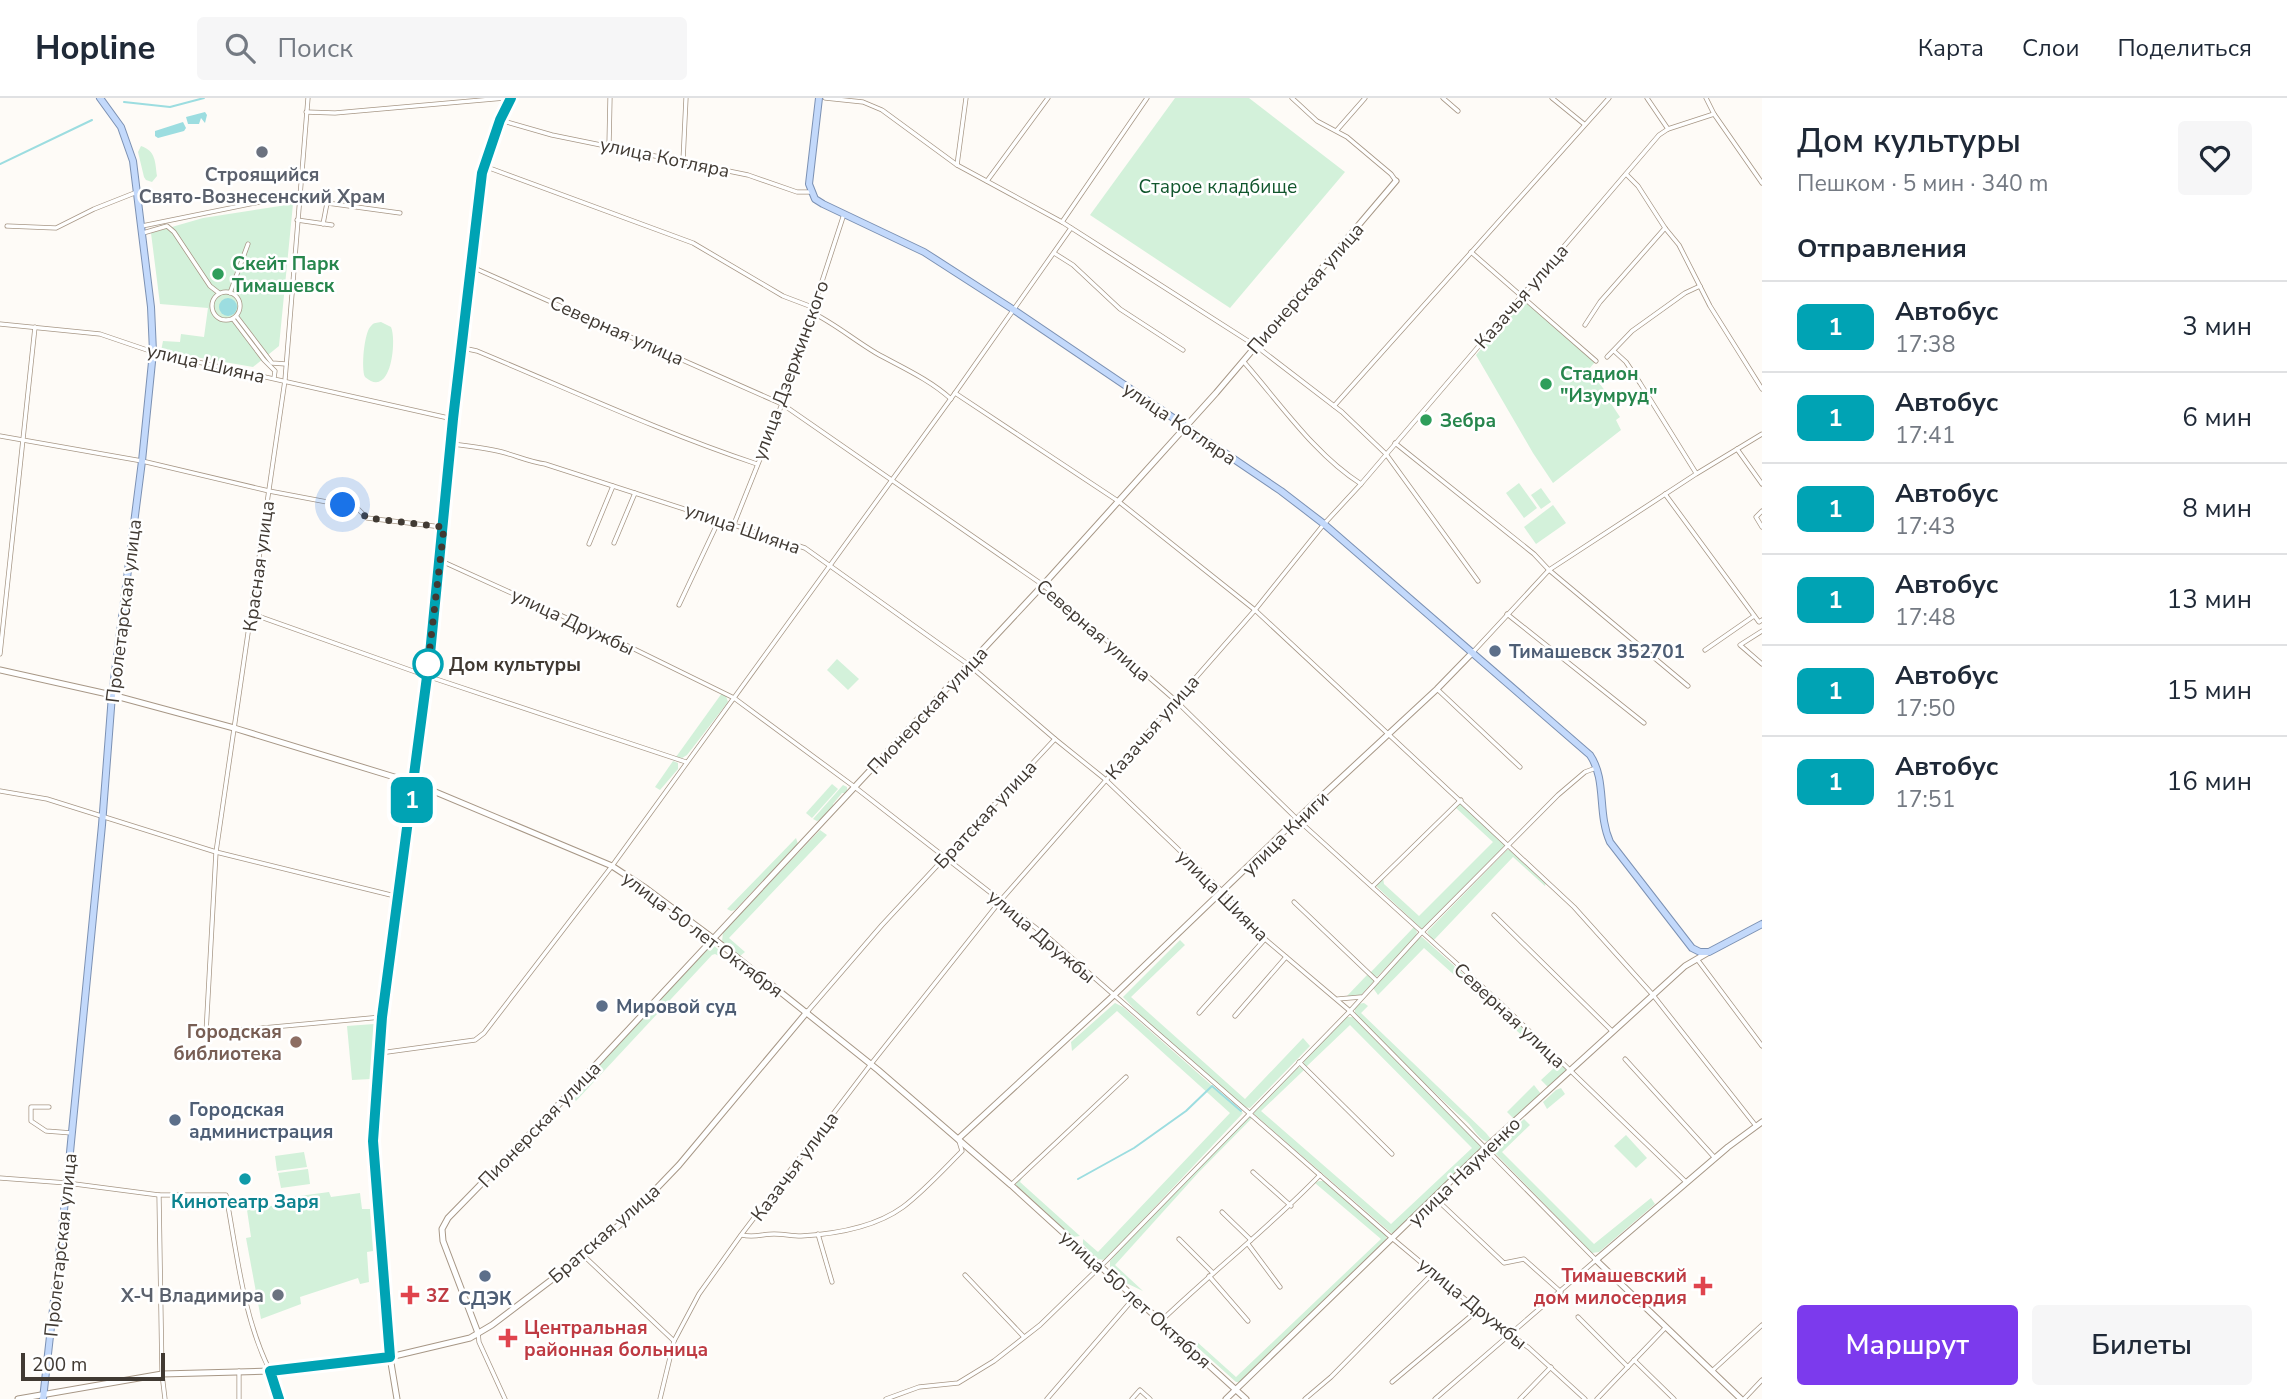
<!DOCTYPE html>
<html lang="ru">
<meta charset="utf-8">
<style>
:root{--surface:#fff;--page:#f6f6f7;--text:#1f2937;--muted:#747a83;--line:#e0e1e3;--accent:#7c3aed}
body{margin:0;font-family:"Nunito Sans",sans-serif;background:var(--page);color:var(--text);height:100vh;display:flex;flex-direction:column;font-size:26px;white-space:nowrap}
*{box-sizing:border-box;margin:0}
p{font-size:23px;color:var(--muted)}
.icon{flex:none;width:38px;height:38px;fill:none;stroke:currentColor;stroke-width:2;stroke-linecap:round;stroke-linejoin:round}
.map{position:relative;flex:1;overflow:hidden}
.details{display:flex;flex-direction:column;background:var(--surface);width:525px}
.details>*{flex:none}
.badge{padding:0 14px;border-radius:10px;font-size:24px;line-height:46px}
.scale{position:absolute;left:21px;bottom:18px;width:144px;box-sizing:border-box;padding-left:7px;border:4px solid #413a33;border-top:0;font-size:19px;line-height:24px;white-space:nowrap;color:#413a33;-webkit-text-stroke:5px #fff;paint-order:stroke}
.you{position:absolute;width:35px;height:35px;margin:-18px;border:5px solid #fff;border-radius:50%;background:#1a73e8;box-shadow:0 0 0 10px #1a73e833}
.map>.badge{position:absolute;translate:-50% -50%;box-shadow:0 0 0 4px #fff}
h2{padding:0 35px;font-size:26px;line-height:63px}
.round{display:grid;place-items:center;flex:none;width:74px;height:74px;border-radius:7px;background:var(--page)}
.head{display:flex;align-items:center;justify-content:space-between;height:119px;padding:0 35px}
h1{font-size:33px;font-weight:600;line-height:52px}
.action{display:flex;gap:14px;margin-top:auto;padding:14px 35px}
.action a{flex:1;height:80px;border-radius:7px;background:var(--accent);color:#fff;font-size:28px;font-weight:600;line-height:80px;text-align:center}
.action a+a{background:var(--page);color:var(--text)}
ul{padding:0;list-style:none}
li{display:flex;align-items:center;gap:21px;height:91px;padding:0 35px;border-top:2px solid var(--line)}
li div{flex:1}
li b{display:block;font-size:26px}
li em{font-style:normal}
li .badge{min-width:77px;font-weight:700;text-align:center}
header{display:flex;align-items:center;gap:42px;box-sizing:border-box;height:98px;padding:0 35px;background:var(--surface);border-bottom:2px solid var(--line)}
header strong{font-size:33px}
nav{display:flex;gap:38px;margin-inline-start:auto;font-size:24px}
.search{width:490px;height:63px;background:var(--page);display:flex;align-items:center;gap:18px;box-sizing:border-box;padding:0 24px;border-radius:7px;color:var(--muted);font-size:26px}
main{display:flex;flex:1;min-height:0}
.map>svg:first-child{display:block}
.green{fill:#d3f1da}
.water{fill:#9cdde0}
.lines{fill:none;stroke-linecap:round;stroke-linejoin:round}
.stream{stroke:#9cdde0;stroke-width:2}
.street-casing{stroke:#a79786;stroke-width:5}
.secondary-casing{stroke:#a79786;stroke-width:7}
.primary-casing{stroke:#7c91b3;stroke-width:8}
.street{stroke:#fff;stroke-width:3.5}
.secondary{stroke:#fff;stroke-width:5}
.primary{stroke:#c3d9fb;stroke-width:6}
.line-casing{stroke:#fff;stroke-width:16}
.line{stroke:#00a3b4;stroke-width:10}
.walk{stroke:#413a33;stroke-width:7;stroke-dasharray:0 12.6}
.worship-dot{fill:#6b7280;stroke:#fff;stroke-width:2.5}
.leisure-dot{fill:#2e9e5b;stroke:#fff;stroke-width:2.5}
.service-dot{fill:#5c6f8a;stroke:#fff;stroke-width:2.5}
.stop-dot{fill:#fff;stroke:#00a3b4;stroke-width:3.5}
.education-dot{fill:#8d6e63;stroke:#fff;stroke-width:2.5}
.culture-dot{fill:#0f9aa8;stroke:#fff;stroke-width:2.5}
.health-dot{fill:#e0444e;stroke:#fff;stroke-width:2.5}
.labels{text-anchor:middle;stroke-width:5;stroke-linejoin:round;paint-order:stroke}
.street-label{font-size:19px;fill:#413a33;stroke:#fff}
.worship-label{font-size:19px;font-weight:bold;fill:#5b616d;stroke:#fff}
.park-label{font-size:19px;fill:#11562d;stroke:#fff}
.leisure-label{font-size:19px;font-weight:bold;fill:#27864d;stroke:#fff;text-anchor:start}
.service-label{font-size:19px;font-weight:bold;fill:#4e5e75;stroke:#fff;text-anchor:start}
.stop-label{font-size:19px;font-weight:bold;fill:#413a33;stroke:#fff;text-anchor:start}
.education-label{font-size:19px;font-weight:bold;fill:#785e54;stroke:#fff;text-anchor:end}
.culture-label{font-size:19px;font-weight:bold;fill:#0d838f;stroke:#fff}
.health-label{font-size:19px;font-weight:bold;fill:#be3a42;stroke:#fff;text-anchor:start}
</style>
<header>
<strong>Hopline</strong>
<div class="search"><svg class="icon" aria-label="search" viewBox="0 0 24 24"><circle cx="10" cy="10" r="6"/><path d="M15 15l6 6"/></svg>Поиск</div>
<nav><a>Карта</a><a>Слои</a><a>Поделиться</a></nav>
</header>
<main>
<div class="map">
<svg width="1762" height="1301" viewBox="0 0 1762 1301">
<rect width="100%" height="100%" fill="#fefbf7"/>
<g class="green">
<polygon points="1175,0 1249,0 1345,74 1230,210 1090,117"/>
<path d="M 141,48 C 156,53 155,64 157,78 L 152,84 L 146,82 L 144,79 L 138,54 Z"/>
<polygon points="293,106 279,248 253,269 161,253 163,243 180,244 181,236 204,239 208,210 160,206 151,135 203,120"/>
<polygon points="1527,203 1595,264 1589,271 1611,301 1610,304 1620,319 1616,322 1621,332 1553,385 1533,355 1476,257 1519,206"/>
<path d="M 381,224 L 391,229 C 397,243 391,302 365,279 C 361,271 364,234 371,228 C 374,224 377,225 381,224 Z"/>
<polygon points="1519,385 1537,410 1524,420 1506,395"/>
<polygon points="1541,390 1551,404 1541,411 1531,397"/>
<polygon points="1553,407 1566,425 1536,446 1524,429"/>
<polygon points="837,561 859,581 848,592 827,572"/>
<polygon points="722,595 726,598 728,604 687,657 682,660 676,659"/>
<polygon points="673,663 678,665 678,671 660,692 655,689"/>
<polygon points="832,686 838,691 812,720 806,715"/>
<polygon points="843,687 847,689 847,695 842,695 833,706 834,708 822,721 817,723 813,721"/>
<polygon points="1460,705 1505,746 1505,748 1422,831 1376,788 1383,780 1384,786 1419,818 1493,744 1456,710"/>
<polygon points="820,732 827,737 729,840 745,854 740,858 722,844 723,834"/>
<polygon points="796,740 798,746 735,812 731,813 727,811"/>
<polygon points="1507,752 1511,752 1546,785 1545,788 1513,759 1433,843 1427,834"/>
<polygon points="1414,829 1417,834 1416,838 1377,879 1370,875"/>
<polygon points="1422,839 1548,952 1544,957 1424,850 1378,897 1373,890 1418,840"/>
<polygon points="1180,842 1185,847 1131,899 1245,1001 1303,940 1310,948 1250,1010 1244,1009 1145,922 1123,899"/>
<polygon points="713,847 725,857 727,862 715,856 712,857 576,1003 573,999 574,993 710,848"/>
<polygon points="1368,876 1374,883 1361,897 1346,899"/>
<path d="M 1115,905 L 1123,909 L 1243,1015 L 1106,1161 C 1096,1165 1089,1152 1083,1146 L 1083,1141 L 1098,1154 L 1230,1015 L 1117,913 L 1072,953 L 1071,944 Z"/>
<path d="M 1364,905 L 1368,908 L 1361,915 L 1486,1035 L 1490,1040 L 1489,1044 C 1479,1043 1474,1030 1466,1023 C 1427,989 1391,953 1355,916 L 1355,910 L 1358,906 Z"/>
<polygon points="1346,919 1353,919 1483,1050 1393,1135 1391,1135 1254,1016 1253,1014 1295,970 1301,969 1304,972 1261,1013 1391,1126 1472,1050 1350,927 1306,969 1303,963"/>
<polygon points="374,926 371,981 352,982 347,928"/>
<polygon points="1557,962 1566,970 1566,973 1548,989 1541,982 1555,969 1553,967"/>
<polygon points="1534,987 1541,996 1515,1022 1507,1014"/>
<polygon points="1561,990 1565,996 1547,1011 1543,1004 1556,992"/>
<polygon points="1249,1017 1252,1020 1198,1075 1115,1167 1143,1193 1124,1184 1110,1172 1110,1163 1149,1118"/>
<polygon points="1524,1021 1530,1027 1502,1054 1594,1146 1651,1100 1655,1106 1599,1154 1592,1155 1493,1053 1494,1049"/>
<polygon points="1626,1037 1647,1060 1636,1070 1614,1048"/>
<polygon points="304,1054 307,1069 277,1073 275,1058"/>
<polygon points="308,1071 310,1086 281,1090 278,1075"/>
<polygon points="1023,1078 1020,1084 1080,1138 1073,1139 1016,1087 1015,1085"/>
<polygon points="1319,1083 1325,1083 1384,1134 1387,1138 1386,1143 1240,1284 1236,1284 1196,1248 1196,1243 1236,1279 1381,1141 1315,1085"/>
<polygon points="329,1094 331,1099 360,1095 362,1111 370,1111 373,1153 367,1154 369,1184 360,1186 358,1180 300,1199 301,1206 261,1221 246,1140 251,1139 247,1112 278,1107 277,1101"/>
</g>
<g class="water">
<polygon points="205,14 207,17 205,25 201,20 199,26 188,26 186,19"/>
<polygon points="183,24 186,30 184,33 158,40 155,38 155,33"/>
<circle cx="228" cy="209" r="9"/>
</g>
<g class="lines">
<g class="stream">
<polyline points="124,4 170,9 204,0"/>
<polyline points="0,66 92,22"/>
<polyline points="1078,1081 1134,1050 1186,1013 1212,988 1241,1013"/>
</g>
<g class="street-casing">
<g id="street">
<polyline points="308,0 285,282 216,754 206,935 382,919"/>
<polyline points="825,0 863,4 882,12 957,67 1062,124 1256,248 1342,314 1386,356 1478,483"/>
<polyline points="1292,0 1317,23 1347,39 1391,76 1396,83"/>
<polyline points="1443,0 1458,13"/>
<polyline points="1552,0 1584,26"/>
<polyline points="1647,0 1668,31"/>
<polyline points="1706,0 1714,16 1762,85"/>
<polyline points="306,14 335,15 505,0"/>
<polyline points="500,22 552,37 748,77 797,94 811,94"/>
<polyline points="1337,32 1365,0"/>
<polyline points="609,47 610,0"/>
<polyline points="683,63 686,0"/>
<polyline points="957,67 966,0"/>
<polyline points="484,68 693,145 783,198 812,209"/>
<polyline points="1626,76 1638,88 1665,130 1679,147 1710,208 1762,291"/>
<polyline points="987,83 1048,0"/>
<polyline points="297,122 332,127"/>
<polyline points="1062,124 1147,0"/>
<polyline points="323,126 327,105 400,115"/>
<polyline points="7,128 56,130 94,111 137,94"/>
<polyline points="142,128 299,96"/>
<polyline points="143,135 167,128 174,134 210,188 219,195"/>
<polyline points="1471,154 1596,263"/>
<polyline points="1054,155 1073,167 1120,211 1183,252"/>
<polyline points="472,169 782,306 1043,487 1175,602 1297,721 1497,902 1686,1084"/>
<circle cx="226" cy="208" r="14"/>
<polyline points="230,195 248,146"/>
<path d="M 811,214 C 834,225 854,242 876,255 C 901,269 929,281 951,301"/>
<polyline points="237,219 272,265 286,266"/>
<polyline points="233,221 264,262 275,273 274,280"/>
<polyline points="0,226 100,236 153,254 453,321"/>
<polyline points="1585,227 1600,204 1665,130"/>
<path d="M 463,250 L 477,253 C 571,292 661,334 757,366"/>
<polyline points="1614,253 1626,264 1640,285 1696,375"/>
<polyline points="1607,259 1632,233 1685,195 1700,188"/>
<path d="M 1243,263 C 1279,304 1315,357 1361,386"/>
<polyline points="955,295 1118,403 1255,512 1574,809 1653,897 1756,1028"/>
<polyline points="1334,308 1609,0"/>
<polyline points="0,338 142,363 269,393 343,407 357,410 367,420 442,429"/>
<polyline points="1395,345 1534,456 1549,472 1688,588"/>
<path d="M 452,346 C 469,348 486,350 502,354 C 517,358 530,364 545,366 L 805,450 L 969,567 L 1055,641 L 1106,682 L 1223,794 L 1265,841 L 1350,913 L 1596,1162 L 1435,1301"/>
<polyline points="1737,351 1762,386"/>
<polyline points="1665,396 1759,524 1762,522"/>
<polyline points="1762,413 1756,419 1762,429"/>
<polyline points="734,426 782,306 844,116"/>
<polyline points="614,445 635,395"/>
<polyline points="589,446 613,388"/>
<polyline points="439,462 626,547 734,600 856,690 1050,841 1393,1141 1478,1212 1529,1250 1585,1301"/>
<polyline points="679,507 719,422"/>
<polyline points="252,516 427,578 686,664"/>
<polyline points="1507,516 1644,625"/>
<polyline points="1762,533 1740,547 1762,566"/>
<polyline points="1705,552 1754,518"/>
<polyline points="1473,554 1549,472 1696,376 1762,336"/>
<polyline points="0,556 35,229"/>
<polyline points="1437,591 1520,669"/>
<polyline points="0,693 47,701 216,754 399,799"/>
<polyline points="1373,788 1461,702"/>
<polyline points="1294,804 1377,883"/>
<polyline points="1494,817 1612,933"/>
<polyline points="1697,861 1762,948"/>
<polyline points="1338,901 1361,899"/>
<polyline points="807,914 882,827 1055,641"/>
<polyline points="1199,915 1265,841"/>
<polyline points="1235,918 1286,859"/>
<polyline points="380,955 475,942 484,935 612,768 955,295 1071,130"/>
<polyline points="1625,961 1715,1060"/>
<polyline points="1299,964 1392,1056"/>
<polyline points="49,1009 31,1009 31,1023 46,1033 72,1035"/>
<polyline points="1253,1074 1291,1108"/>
<path d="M 0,1080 L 67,1085 L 159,1097 L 226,1097 C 237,1155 243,1219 270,1273"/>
<polyline points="1011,1087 1126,979"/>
<polyline points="159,1097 162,1276 165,1301"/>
<polyline points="1435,1100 1504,1165 1524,1161 1561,1194"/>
<polyline points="1222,1114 1251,1142"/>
<polyline points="818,1136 832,1184"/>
<path d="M 742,1137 C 754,1140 763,1136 774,1136 C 783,1136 792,1138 801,1138 C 836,1136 874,1130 903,1109 C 924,1093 944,1071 962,1053 L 959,1043"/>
<polyline points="1179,1141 1213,1175"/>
<polyline points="1248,1146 1280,1189"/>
<polyline points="584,1158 674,1243"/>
<polyline points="965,1177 1024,1239"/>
<polyline points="1209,1178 1248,1223"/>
<polyline points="1578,1219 1628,1269"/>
<path d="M 1161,1223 C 1213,1173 1270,1129 1320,1077"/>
<polyline points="478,1235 479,1244 505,1301"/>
<polyline points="1634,1262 1674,1301"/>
<polyline points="1712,1273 1762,1227"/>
<polyline points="1392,1284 1478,1212"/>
<polyline points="239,1301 239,1273"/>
<polyline points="660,1301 674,1243 699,1196 741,1137 871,966 1001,802 1255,512 1324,426 1361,386 1659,37 1668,31 1714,16"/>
<polyline points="886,1301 919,1289 958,1285 994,1263 1040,1227 1107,1162 1350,913 1421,835 1558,697 1585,674 1596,670"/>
<polyline points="1047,1301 1134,1200"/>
<polyline points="1132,1301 1140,1292 1150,1301"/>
<polyline points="1305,1301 1331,1279 1434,1174"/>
<polyline points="1520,1301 1551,1269"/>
<polyline points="1597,1301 1666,1229"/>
<polyline points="1744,1301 1762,1282"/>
</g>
</g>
<g class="secondary-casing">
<g id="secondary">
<polyline points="0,572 112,597 234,630 414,685 612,768 647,791 714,841 878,972 1011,1087 1246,1301"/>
<polyline points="958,1041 1113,898 1297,721 1437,591 1473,554"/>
<polyline points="478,1235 443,1143 442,1131 448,1120 561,1004 1043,487 1216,295 1396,83"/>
<polyline points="270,1273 279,1301"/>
<polyline points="18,1301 162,1276 270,1273 390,1259 470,1240 492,1227 583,1158 631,1117 679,1067 807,914"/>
<polyline points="397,1301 390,1259 373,1043 382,919 430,556 453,321 482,75 500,22 511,0"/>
<polyline points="1226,1301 1486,1049 1685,868 1709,854"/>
<polyline points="1741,1301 1596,1162 1728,1049 1762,1024"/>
</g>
</g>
<g class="primary-casing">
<g id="primary">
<path d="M 819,0 L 809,86 L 815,101 L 823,106 L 924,154 L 1014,212 L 1281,393 L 1324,426 L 1590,657 C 1607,682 1597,715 1610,744 L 1692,850 L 1700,854 L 1709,854 L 1762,826"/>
<polyline points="43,1301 67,1085 102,727 112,597 142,363 153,254 151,209 133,63 121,29 100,0"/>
</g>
</g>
<use href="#street" class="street"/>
<use href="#secondary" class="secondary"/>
<use href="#primary" class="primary"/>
</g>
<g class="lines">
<g class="line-casing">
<polyline id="line" points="279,1301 270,1273 390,1259 373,1043 382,919 430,556 453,321 482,75 500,22 511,0"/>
</g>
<use href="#line" class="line"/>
<polyline class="walk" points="343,407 357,410 367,420 444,429 428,566"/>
</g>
<g class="worship-dot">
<circle cx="262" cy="54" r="7"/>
<circle cx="278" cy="1197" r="7"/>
</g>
<g class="leisure-dot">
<circle cx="218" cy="176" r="7"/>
<circle cx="1546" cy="286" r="7"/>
<circle cx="1426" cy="322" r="7"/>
</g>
<g class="service-dot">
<circle cx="1495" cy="553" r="7"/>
<circle cx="602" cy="908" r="7"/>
<circle cx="175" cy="1022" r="7"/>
<circle cx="485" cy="1178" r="7"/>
</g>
<circle class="stop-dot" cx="428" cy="566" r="14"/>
<circle class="education-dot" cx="296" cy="944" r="7"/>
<circle class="culture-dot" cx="245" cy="1081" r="7"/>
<g class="health-dot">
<path d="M1699.5 1177.5h7v7h7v7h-7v7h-7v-7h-7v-7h7z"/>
<path d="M406.5 1186.5h7v7h7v7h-7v7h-7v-7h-7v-7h7z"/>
<path d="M504.5 1229.5h7v7h7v7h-7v7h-7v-7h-7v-7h7z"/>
</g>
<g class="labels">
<g class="street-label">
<text transform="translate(665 59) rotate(12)" y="7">улица Котляра</text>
<text transform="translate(1305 190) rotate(-49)" y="7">Пионерская улица</text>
<text transform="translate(1521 198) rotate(-49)" y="7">Казачья улица</text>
<text transform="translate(617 232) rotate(24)" y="7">Северная улица</text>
<text transform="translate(206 265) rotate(13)" y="7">улица Шияна</text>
<text transform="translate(790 272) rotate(-70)" y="7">улица Дзержинского</text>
<text transform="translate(1180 325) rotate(34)" y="7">улица Котляра</text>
<text transform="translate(743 430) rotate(19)" y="7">улица Шияна</text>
<text transform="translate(258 468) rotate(-82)" y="7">Красная улица</text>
<text transform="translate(123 513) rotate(-83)" y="7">Пролетарская улица</text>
<text transform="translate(573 523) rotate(25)" y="7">улица Дружбы</text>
<text transform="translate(1094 532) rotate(41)" y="7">Северная улица</text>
<text transform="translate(927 612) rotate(-47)" y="7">Пионерская улица</text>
<text transform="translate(1152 629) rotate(-49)" y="7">Казачья улица</text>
<text transform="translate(985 716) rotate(-47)" y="7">Братская улица</text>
<text transform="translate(1285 735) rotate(-44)" y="7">улица Книги</text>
<text transform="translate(1223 797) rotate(45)" y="7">улица Шияна</text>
<text transform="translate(703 836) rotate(37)" y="7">улица 50 лет Октября</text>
<text transform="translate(1042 838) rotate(40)" y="7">улица Дружбы</text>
<text transform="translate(1510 917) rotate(43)" y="7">Северная улица</text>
<text transform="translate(539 1026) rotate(-46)" y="7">Пионерская улица</text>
<text transform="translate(794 1068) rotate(-53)" y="7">Казачья улица</text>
<text transform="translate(1464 1073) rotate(-44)" y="7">улица Науменко</text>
<text transform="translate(604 1135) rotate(-41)" y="7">Братская улица</text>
<text transform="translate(60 1147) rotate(-84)" y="7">Пролетарская улица</text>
<text transform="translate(1136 1201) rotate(42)" y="7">улица 50 лет Октября</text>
<text transform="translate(1473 1205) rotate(39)" y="7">улица Дружбы</text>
</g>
<g class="worship-label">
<text x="262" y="83">Строящийся<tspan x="262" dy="22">Свято-Вознесенский Храм</tspan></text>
<text x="264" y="1204" text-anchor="end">Х-Ч Владимира</text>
</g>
<g class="park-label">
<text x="1218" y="95">Старое кладбище</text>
</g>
<g class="leisure-label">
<text x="232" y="172">Скейт Парк<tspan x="232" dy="22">Тимашевск</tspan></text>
<text x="1560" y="282">Стадион<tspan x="1560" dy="22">"Изумруд"</tspan></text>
<text x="1440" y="329">Зебра</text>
</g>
<g class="service-label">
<text x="1509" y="560">Тимашевск 352701</text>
<text x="616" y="915">Мировой суд</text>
<text x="189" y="1018">Городская<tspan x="189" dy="22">администрация</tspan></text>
<text x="485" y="1207" text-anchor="middle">СДЭК</text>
</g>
<g class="stop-label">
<text x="449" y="573">Дом культуры</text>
</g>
<g class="education-label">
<text x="282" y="940">Городская<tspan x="282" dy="22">библиотека</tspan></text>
</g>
<g class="culture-label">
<text x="245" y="1110">Кинотеатр Заря</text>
</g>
<g class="health-label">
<text x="1687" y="1184" text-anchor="end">Тимашевский<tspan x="1687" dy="22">дом милосердия</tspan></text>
<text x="426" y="1204">3Z</text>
<text x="524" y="1236">Центральная<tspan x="524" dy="22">районная больница</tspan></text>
</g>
</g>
</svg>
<div class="scale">200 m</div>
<div class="you" style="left:343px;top:407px"></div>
<b class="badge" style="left:412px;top:702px;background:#00a3b4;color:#fff">1</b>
</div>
<section class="details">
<div class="head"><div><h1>Дом культуры</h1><p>Пешком · 5 мин · 340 m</p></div><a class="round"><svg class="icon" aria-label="heart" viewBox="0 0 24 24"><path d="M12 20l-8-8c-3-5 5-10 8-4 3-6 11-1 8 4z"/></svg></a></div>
<h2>Отправления</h2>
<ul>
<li><span class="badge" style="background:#00a3b4;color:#fff">1</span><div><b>Автобус</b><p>17:38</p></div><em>3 мин</em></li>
<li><span class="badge" style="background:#00a3b4;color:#fff">1</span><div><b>Автобус</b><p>17:41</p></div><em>6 мин</em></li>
<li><span class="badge" style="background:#00a3b4;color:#fff">1</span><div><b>Автобус</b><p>17:43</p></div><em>8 мин</em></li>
<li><span class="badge" style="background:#00a3b4;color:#fff">1</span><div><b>Автобус</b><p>17:48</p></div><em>13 мин</em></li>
<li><span class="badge" style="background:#00a3b4;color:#fff">1</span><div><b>Автобус</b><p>17:50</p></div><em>15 мин</em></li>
<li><span class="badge" style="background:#00a3b4;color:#fff">1</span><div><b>Автобус</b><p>17:51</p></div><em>16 мин</em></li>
</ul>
<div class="action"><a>Маршрут</a><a>Билеты</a></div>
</section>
</main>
